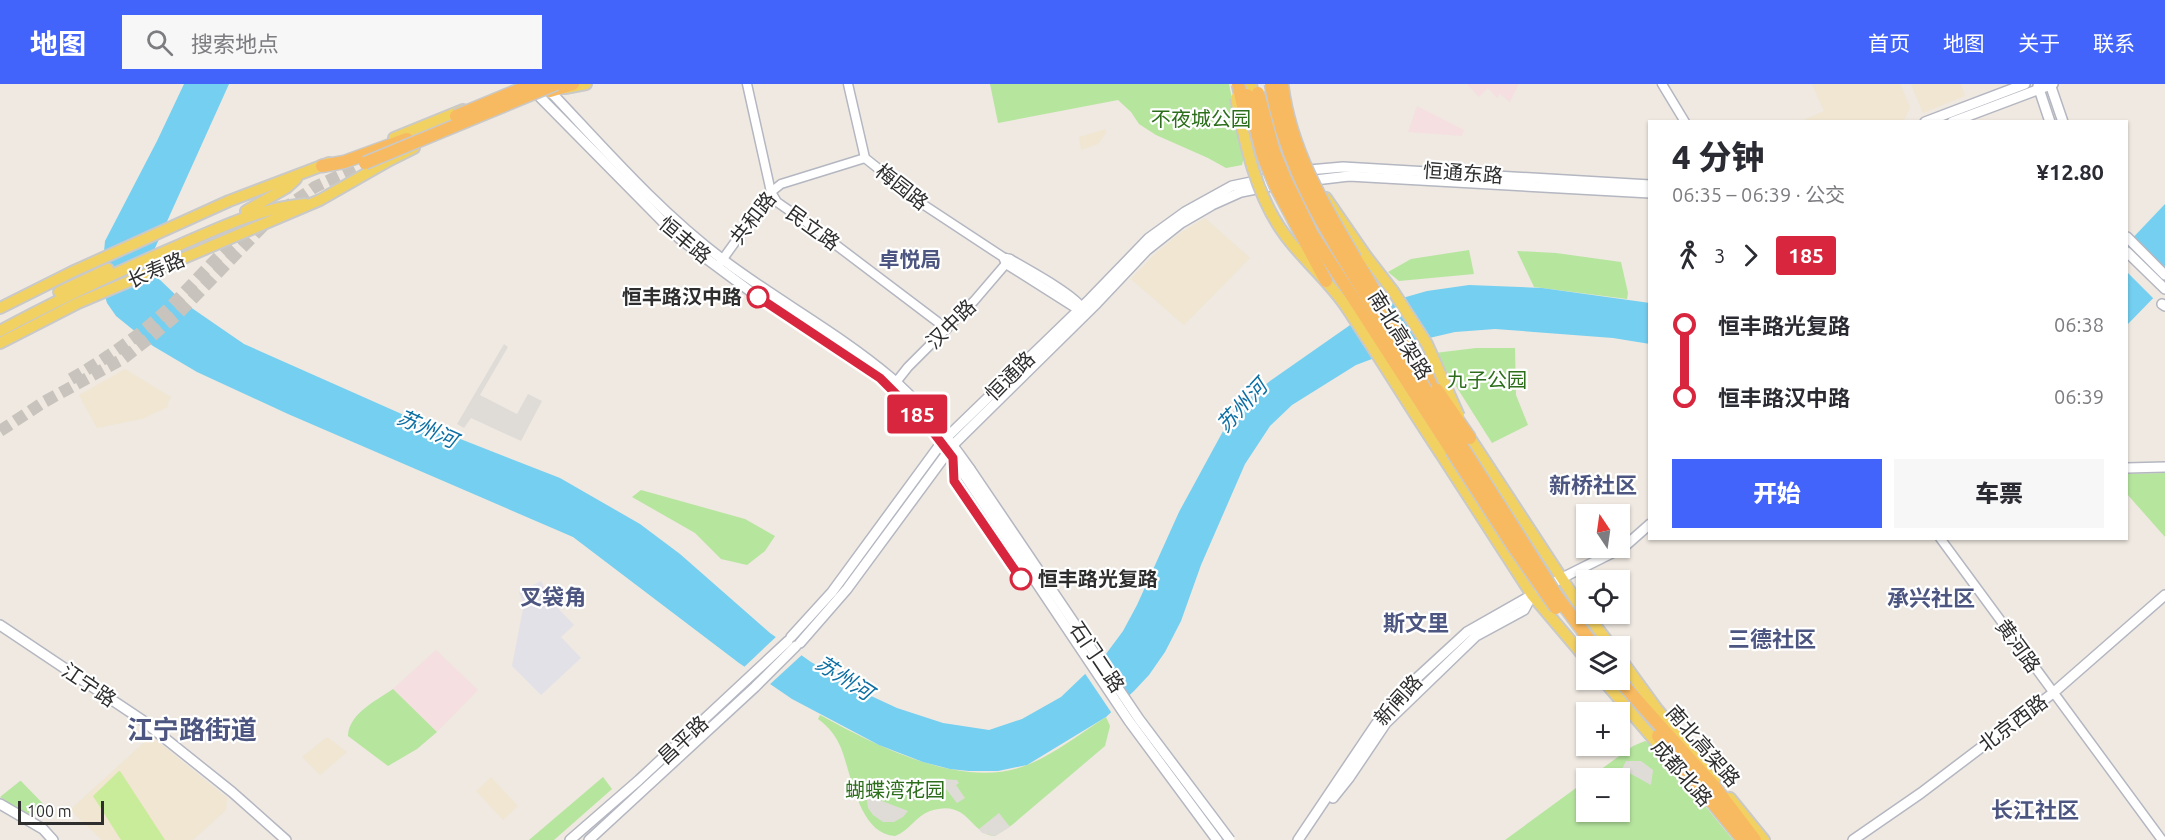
<!DOCTYPE html>
<html lang="zh">
<meta charset="utf-8">
<style>
:root{--surface:#fff;--page:#f7f7f7;--text:#2b2b33;--muted:#7c7c81;--accent:#4264fb}
body{margin:0;font-family:Ubuntu,"Noto Sans SC",sans-serif;background:var(--page);color:var(--text);height:100vh;display:flex;flex-direction:column;font-size:22px;white-space:nowrap}
*{box-sizing:border-box;margin:0}
p{font-size:20px;color:var(--muted)}
.icon{flex:none;width:33px;height:33px;fill:none;stroke:currentColor;stroke-width:2;stroke-linecap:round;stroke-linejoin:round}
.map{position:relative;flex:1;overflow:hidden}
.drawer{position:absolute;left:1648px;top:36px;width:480px;height:420px;display:flex;flex-direction:column;background:var(--surface);border-radius:0px;box-shadow:0 2px 4px #0004}
.drawer>*{flex:none}
.badge{padding:0 12px;border-radius:4px;font-size:21px;line-height:39px}
.needle{width:39px;rotate:347deg}
.fabs{position:absolute;left:1576px;top:420px;display:grid;gap:12px}
.fabs a{display:grid;place-items:center;width:54px;height:54px;border-radius:0px;background:var(--surface);box-shadow:0 2px 4px #0004;font-size:30px}
.scale{position:absolute;left:18px;bottom:15px;width:86px;box-sizing:border-box;padding-left:6px;border:3px solid #2e2e2e;border-top:0;font-size:16px;line-height:21px;white-space:nowrap;color:#2e2e2e;-webkit-text-stroke:4px #fff;paint-order:stroke}
.map>.badge{position:absolute;translate:-50% -50%;box-shadow:0 0 0 3px #fff}
.legs{display:flex;align-items:center;gap:9px;height:66px;padding:0 24px;font-size:20px}
.legs p{margin-inline-start:auto}
.overview{display:flex;align-items:center;justify-content:space-between;height:102px;padding:0 24px}
h1{font-size:33px;font-weight:800;line-height:45px}
.primary-button{display:flex;gap:12px;margin-top:auto;padding:12px 24px}
.primary-button a{flex:1;height:69px;border-radius:0px;background:var(--accent);color:#fff;font-size:24px;font-weight:800;line-height:69px;text-align:center}
.primary-button a+a{background:var(--page);color:var(--text)}
ul{padding:0 24px;list-style:none}
li{display:flex;align-items:center;gap:21px;height:72px;font-size:22px}
li i{display:grid;place-items:center;width:9px;height:100%;margin:0 8px;background:currentColor}
li i::after{content:'';width:15px;height:15px;margin:-8px;border:4px solid;border-radius:50%;background:var(--surface)}
li p{margin-inline-start:auto}
li:first-child i{background:linear-gradient(#0000 50%,currentColor 0)}
li:last-child i{background:linear-gradient(currentColor 50%,#0000 0)}
header{display:flex;align-items:center;gap:36px;box-sizing:border-box;height:84px;padding:0 30px;background:var(--accent);color:#fff}
header strong{font-size:28px}
nav{display:flex;gap:33px;margin-inline-start:auto;font-size:21px}
.search{width:420px;height:54px;background:var(--page);display:flex;align-items:center;gap:15px;box-sizing:border-box;padding:0 21px;border-radius:0px;color:var(--muted);font-size:22px}
.map>svg:first-child{display:block}
.industrial{fill:#e3e1e8}
.education{fill:#f0e6d1}
.medical{fill:#f5dfe0}
.green{fill:#b6e59e}
.pitch{fill:#c9ec9a}
.plaza{fill:#dfdcd8}
.water{fill:#75cff0}
.pier{fill:#efe9e1}
.lines{fill:none;stroke-linecap:round;stroke-linejoin:round}
.trunk-tunnel{stroke:#c8c4bd;stroke-width:12;stroke-dasharray:12 6;stroke-linecap:butt}
.tertiary-casing{stroke:#b4b7c1;stroke-width:11}
.secondary-casing{stroke:#b4b7c1;stroke-width:12}
.primary-casing{stroke:#c9c9c9;stroke-width:14}
.trunk-casing{stroke:#c9c9c9;stroke-width:15}
.tertiary{stroke:#fff;stroke-width:8}
.secondary{stroke:#fff;stroke-width:9}
.primary{stroke:#f2d163;stroke-width:10}
.trunk{stroke:#f8ba60;stroke-width:12}
.secondary-bridge-casing{stroke:#b4b7c1;stroke-width:12;stroke-linecap:butt}
.primary-bridge-casing{stroke:#c9c9c9;stroke-width:14;stroke-linecap:butt}
.trunk-bridge-casing{stroke:#c9c9c9;stroke-width:15;stroke-linecap:butt}
.secondary-bridge{stroke:#fff;stroke-width:9}
.primary-bridge{stroke:#f2d163;stroke-width:10}
.trunk-bridge{stroke:#f8ba60;stroke-width:12}
.line-1-casing{stroke:#fff;stroke-width:14}
.line-1{stroke:#d7263d;stroke-width:9}
.stop-1-dot{fill:#fff;stroke:#d7263d;stroke-width:3}
.labels{text-anchor:middle;stroke-width:4.5;stroke-linejoin:round;paint-order:stroke}
.park-label{font-size:20px;fill:#2c6e1b;stroke:#fff}
.street-label{font-size:20px;fill:#2e2e2e;stroke:#fff}
.stop-label{font-size:20px;font-weight:bold;fill:#2e2e2e;stroke:#fff;text-anchor:end}
.neighbourhood-label{font-size:21px;font-weight:bold;fill:#4d5680;stroke:#fff}
.water-label{font-size:21px;font-style:italic;fill:#0d6fa3;stroke:#fff}
.quarter-label{font-size:22px;font-weight:bold;fill:#4d5680;stroke:#fff}
.district-label{font-size:26px;font-weight:bold;fill:#4d5680;stroke:#fff}
</style>
<header>
<strong>地图</strong>
<div class="search"><svg class="icon" aria-label="search" viewBox="0 0 24 24"><circle cx="10" cy="10" r="6"/><path d="M15 15l6 6"/></svg>搜索地点</div>
<nav><a>首页</a><a>地图</a><a>关于</a><a>联系</a></nav>
</header>
<div class="map">
<svg width="2165" height="756" viewBox="0 0 2165 756">
<rect width="100%" height="100%" fill="#efe9e1"/>
<polygon class="industrial" points="541,497 550,516 574,541 561,553 581,574 541,611 512,582 524,520 519,508"/>
<g class="education">
<polygon points="1812,0 1900,0 1910,23 1904,36 1900,37 1801,37 1824,27"/>
<polygon points="1911,0 1961,0 1965,12 1923,29"/>
<polygon points="1106,45 1106,49 1098,60 1081,66 1079,53"/>
<polygon points="1205,134 1250,174 1184,241 1131,195 1156,169 1180,149"/>
<polygon points="125,285 171,313 167,321 168,323 142,335 97,344 79,311"/>
<polygon points="151,652 227,714 226,726 193,756 102,756 70,726"/>
<polygon points="327,653 347,668 320,691 302,673"/>
<polygon points="491,693 518,722 503,736 476,707"/>
</g>
<g class="medical">
<polygon points="1467,0 1519,0 1510,18 1500,10 1497,14 1488,4 1479,13"/>
<polygon points="1417,22 1464,46 1462,52 1408,48"/>
<polygon points="436,566 478,606 437,648 393,605"/>
</g>
<g class="green">
<polygon points="990,0 1229,0 1244,72 1242,81 1226,84 1208,74 1156,51 1139,40 1131,28 1118,16 998,39"/>
<polygon points="1469,166 1474,190 1399,197 1388,188 1411,175"/>
<polygon points="1517,167 1556,169 1621,178 1628,209 1627,215 1534,203"/>
<polygon points="1476,264 1515,264 1516,311 1528,341 1492,359 1435,269"/>
<polygon points="2165,389 2165,453 2127,410 2127,390"/>
<polygon points="641,406 745,435 775,452 765,467 747,481 721,475 695,449 632,413"/>
<path d="M 393,605 L 437,648 L 417,665 L 388,682 L 348,652 C 349,629 376,617 393,605 Z"/>
<path d="M 820,631 C 875,661 963,707 1027,681 C 1055,670 1081,649 1106,633 L 1110,642 L 1105,662 L 1012,741 L 995,752 C 969,750 969,714 930,727 C 916,732 909,747 895,752 C 859,750 852,692 841,664 C 836,652 829,643 818,635 Z"/>
<polygon points="1645,657 1656,662 1733,756 1505,756 1587,696 1587,728 1620,728 1620,694 1589,694 1633,662"/>
<polygon points="603,693 612,705 554,756 529,756"/>
<path d="M 20,697 L 21,697 L 50,727 C 33,739 15,722 0,713 Z"/>
</g>
<polygon class="pitch" points="119,687 120,687 165,756 121,756 93,712"/>
<g class="plaza">
<polygon points="504,260 508,263 480,311 517,330 528,310 542,317 521,357 471,334 464,344 457,340"/>
<polygon points="1626,677 1641,677 1653,686 1651,701 1622,685"/>
<polygon points="941,695 957,696 959,699 956,701 965,714 957,719 939,696"/>
<polygon points="869,712 908,727 903,733 894,738 883,738 873,731 868,724 867,717"/>
<polygon points="999,729 1010,743 995,752 982,749 979,745"/>
</g>
<g class="water">
<polygon points="184,0 229,0 155,164 157,193 183,218 244,260 440,347 560,394 640,440 680,470 770,549 811,578 869,611 897,624 943,639 989,646 1022,635 1061,613 1106,570 1123,547 1137,521 1179,428 1234,327 1270,297 1353,239 1406,213 1427,207 1469,201 1542,204 1650,219 1650,260 1613,254 1495,245 1455,248 1425,255 1356,281 1292,321 1270,342 1245,380 1201,481 1181,537 1165,568 1149,591 1134,607 1106,633 1027,681 998,687 969,687 950,685 923,678 879,661 792,615 739,579 573,453 288,330 197,288 153,262 116,232 107,219 101,199 105,157 157,57"/>
<polygon points="2165,120 2165,202 2127,241 2127,160"/>
</g>
<g class="pier">
<polygon points="2131,151 2165,184 2165,207 2156,217 2127,188 2127,156"/>
<polygon points="778,551 804,569 768,602 742,585"/>
<polygon points="1102,570 1131,614 1113,631 1084,588"/>
</g>
<g class="lines">
<g class="trunk-tunnel">
<polyline points="282,126 315,103 365,79"/>
<path d="M 71,295 C 107,274 141,251 171,222 C 195,198 217,172 243,150"/>
<polyline points="0,347 44,318 124,274 152,252 178,230 266,139"/>
</g>
<g class="tertiary-casing">
<g id="tertiary">
<polyline points="747,0 771,108 777,118 807,139 947,245"/>
<polyline points="848,0 865,74 924,121 1003,173 1006,180 1082,228"/>
<polyline points="1662,0 1685,38"/>
<path d="M 1006,174 L 1010,175 C 1027,185 1076,211 1084,226"/>
<polyline points="720,179 771,108 781,100 865,74"/>
<polyline points="893,302 908,283 974,217 1010,175"/>
<polyline points="1940,454 2162,756"/>
</g>
</g>
<g class="secondary-casing">
<g id="secondary">
<polyline points="2050,0 2063,38"/>
<polyline points="2038,2 2050,38"/>
<polyline points="531,4 680,155 758,213 886,298 930,344 963,389"/>
<path d="M 547,4 C 603,63 657,126 722,175 C 776,216 838,249 890,293 C 921,319 946,351 970,385"/>
<polyline points="1925,38 2025,0"/>
<polyline points="1952,38 2053,0"/>
<polyline points="2127,153 2165,191"/>
<polyline points="2127,168 2165,205"/>
<polyline points="2162,220 2165,222"/>
<polyline points="2127,384 2165,383"/>
<polyline points="0,541 142,636 232,708 286,756"/>
<polyline points="791,553 832,508 942,358 1090,215 1149,154 1185,128 1232,102 1309,86 1343,83 1650,101"/>
<polyline points="800,559 847,505 953,361 1097,219 1147,166 1181,139 1212,121 1241,108 1281,100 1349,92 1650,109"/>
<polyline points="1333,714 1349,694 1386,639 1476,552 1524,526 1531,513"/>
<polyline points="0,720 43,745 53,756"/>
<polyline points="570,756 639,696 788,557"/>
<polyline points="589,756 755,603 796,562"/>
<polyline points="1298,756 1376,640 1405,605 1467,548 1562,494 1624,463 1650,440"/>
<polyline points="1853,756 1921,709 2053,609 2165,511"/>
</g>
</g>
<g class="primary-casing">
<g id="primary">
<polyline points="1251,0 1255,20"/>
<polyline points="565,4 586,0"/>
<polyline points="394,54 463,26"/>
<polyline points="1326,114 1366,172"/>
<polyline points="246,127 286,104 296,95"/>
<polyline points="59,208 108,185"/>
<polyline points="0,224 72,188 229,117 329,79"/>
<path d="M 0,247 C 57,216 115,189 175,163 C 217,145 259,124 305,120"/>
<polyline points="0,259 78,219 320,116 390,76 414,64"/>
<polyline points="1470,354 1576,516 1611,562"/>
<polyline points="1441,370 1532,511 1587,576"/>
<polyline points="1620,574 1657,625 1715,695"/>
<polyline points="1603,596 1663,666"/>
<polyline points="1730,714 1764,756"/>
</g>
</g>
<g class="trunk-casing">
<g id="trunk">
<polyline points="550,7 573,0"/>
<polyline points="322,82 344,78 407,55"/>
<polyline points="1389,231 1437,306"/>
<polyline points="1619,596 1714,702 1755,756"/>
<polyline points="1658,652 1743,756"/>
</g>
</g>
<use href="#tertiary" class="tertiary"/>
<use href="#secondary" class="secondary"/>
<use href="#primary" class="primary"/>
<use href="#trunk" class="trunk"/>
<g class="secondary-bridge-casing">
<g id="secondary-bridge">
<polyline points="970,385 1139,635 1230,756"/>
<polyline points="963,389 1129,637 1217,756"/>
</g>
</g>
<g class="primary-bridge-casing">
<g id="primary-bridge">
<path d="M 1236,14 C 1245,60 1256,112 1285,151 C 1304,177 1329,197 1347,224 C 1379,272 1409,322 1441,370"/>
<polyline points="1366,172 1393,207 1427,260 1459,332"/>
</g>
</g>
<g class="trunk-bridge-casing">
<g id="trunk-bridge">
<polyline points="1238,0 1243,22"/>
<path d="M 1271,0 C 1286,92 1339,168 1387,245 C 1443,334 1501,422 1556,511 L 1594,562"/>
<path d="M 1282,0 C 1293,90 1352,161 1392,239"/>
<polyline points="1258,9 1274,68 1286,97 1312,150 1511,459 1556,524"/>
<polyline points="1247,11 1263,72 1275,101 1326,197"/>
<polyline points="456,32 533,0"/>
<polyline points="365,79 556,0"/>
<polyline points="1437,306 1470,354"/>
</g>
</g>
<use href="#secondary-bridge" class="secondary-bridge"/>
<use href="#primary-bridge" class="primary-bridge"/>
<use href="#trunk-bridge" class="trunk-bridge"/>
</g>
<g class="lines">
<g class="line-1-casing">
<polyline id="line-1" points="758,213 880,294 930,344 953,374 954,397 1021,495"/>
</g>
<use href="#line-1" class="line-1"/>
</g>
<g class="stop-1-dot">
<circle cx="758" cy="213" r="10"/>
<circle cx="1021" cy="495" r="10"/>
</g>
<g class="labels">
<g class="park-label">
<text x="1201" y="42">不夜城公园</text>
<text x="1487" y="303">九子公园</text>
<text x="895" y="713">蝴蝶湾花园</text>
</g>
<g class="street-label">
<text transform="translate(1463 89) rotate(4)" y="7">恒通东路</text>
<text transform="translate(902 103) rotate(38)" y="7">梅园路</text>
<text transform="translate(753 134) rotate(-52)" y="7">共和路</text>
<text transform="translate(813 144) rotate(36)" y="7">民立路</text>
<text transform="translate(685 156) rotate(40)" y="7">恒丰路</text>
<text transform="translate(156 186) rotate(-23)" y="7">长寿路</text>
<text transform="translate(951 240) rotate(-45)" y="7">汉中路</text>
<text transform="translate(1400 251) rotate(58)" y="7">南北高架路</text>
<text transform="translate(1010 292) rotate(-45)" y="7">恒通路</text>
<text transform="translate(2018 562) rotate(54)" y="7">黄河路</text>
<text transform="translate(1097 573) rotate(56)" y="7">石门二路</text>
<text transform="translate(89 601) rotate(34)" y="7">江宁路</text>
<text transform="translate(1398 616) rotate(-48)" y="7">新闸路</text>
<text transform="translate(2013 639) rotate(-37)" y="7">北京西路</text>
<text transform="translate(683 656) rotate(-43)" y="7">昌平路</text>
<text transform="translate(1703 662) rotate(49)" y="7">南北高架路</text>
<text transform="translate(1682 689) rotate(49)" y="7">成都北路</text>
</g>
<g class="stop-label">
<text x="742" y="220">恒丰路汉中路</text>
<text x="1038" y="502" text-anchor="start">恒丰路光复路</text>
</g>
<g class="neighbourhood-label">
<text x="910" y="183">卓悦局</text>
</g>
<g class="water-label">
<text transform="translate(1242 322) rotate(-47)" y="7">苏州河</text>
<text transform="translate(427 345) rotate(24)" y="7">苏州河</text>
<text transform="translate(844 594) rotate(33)" y="7">苏州河</text>
</g>
<g class="quarter-label">
<text x="1593" y="409">新桥社区</text>
<text x="553" y="521">叉袋角</text>
<text x="1931" y="522">承兴社区</text>
<text x="1416" y="547">斯文里</text>
<text x="1772" y="563">三德社区</text>
<text x="2035" y="734">长江社区</text>
</g>
<g class="district-label">
<text x="192" y="655">江宁路街道</text>
</g>
</g>
</svg>
<div class="fabs">
<a><svg class="needle" viewBox="-14 -14 28 28"><path d="M0-13l5 13h-10z" fill="#e53935"/><path d="M0 13l5-13h-10z" fill="#7c7c81"/></svg></a>
<a><svg class="icon" aria-label="locate" viewBox="0 0 24 24"><circle cx="12" cy="12" r="6"/><path d="M12 2v4M12 18v4M2 12h4M18 12h4"/></svg></a>
<a><svg class="icon" aria-label="layers" viewBox="0 0 24 24"><path d="M12 4l9 5-9 5-9-5zM3 14l9 5 9-5"/></svg></a>
<a>+</a>
<a>−</a>
</div>
<div class="scale">100 m</div>
<b class="badge" style="left:917px;top:330px;background:#d7263d;color:#fff">185</b>
<section class="drawer">
<div class="overview"><div><h1>4 分钟</h1><p>06:35 – 06:39 · 公交</p></div><b>¥12.80</b></div>
<div class="legs"><svg class="icon" aria-label="walk" viewBox="0 0 24 24"><circle cx="13" cy="4" r="2"/><path d="M13 8l-2 6 4 7M11 14l-3 7M7 12l3-4h3l4 4"/></svg>3<svg class="icon" aria-label="forward" viewBox="0 0 24 24"><path d="M9 5l7 7-7 7"/></svg><b class="badge" style="background:#d7263d;color:#fff">185</b></div>
<ul>
<li><i style="color:#d7263d"></i><b>恒丰路光复路</b><p>06:38</p></li>
<li><i style="color:#d7263d"></i><b>恒丰路汉中路</b><p>06:39</p></li>
</ul>
<div class="primary-button"><a>开始</a><a>车票</a></div>
</section>
</div>
